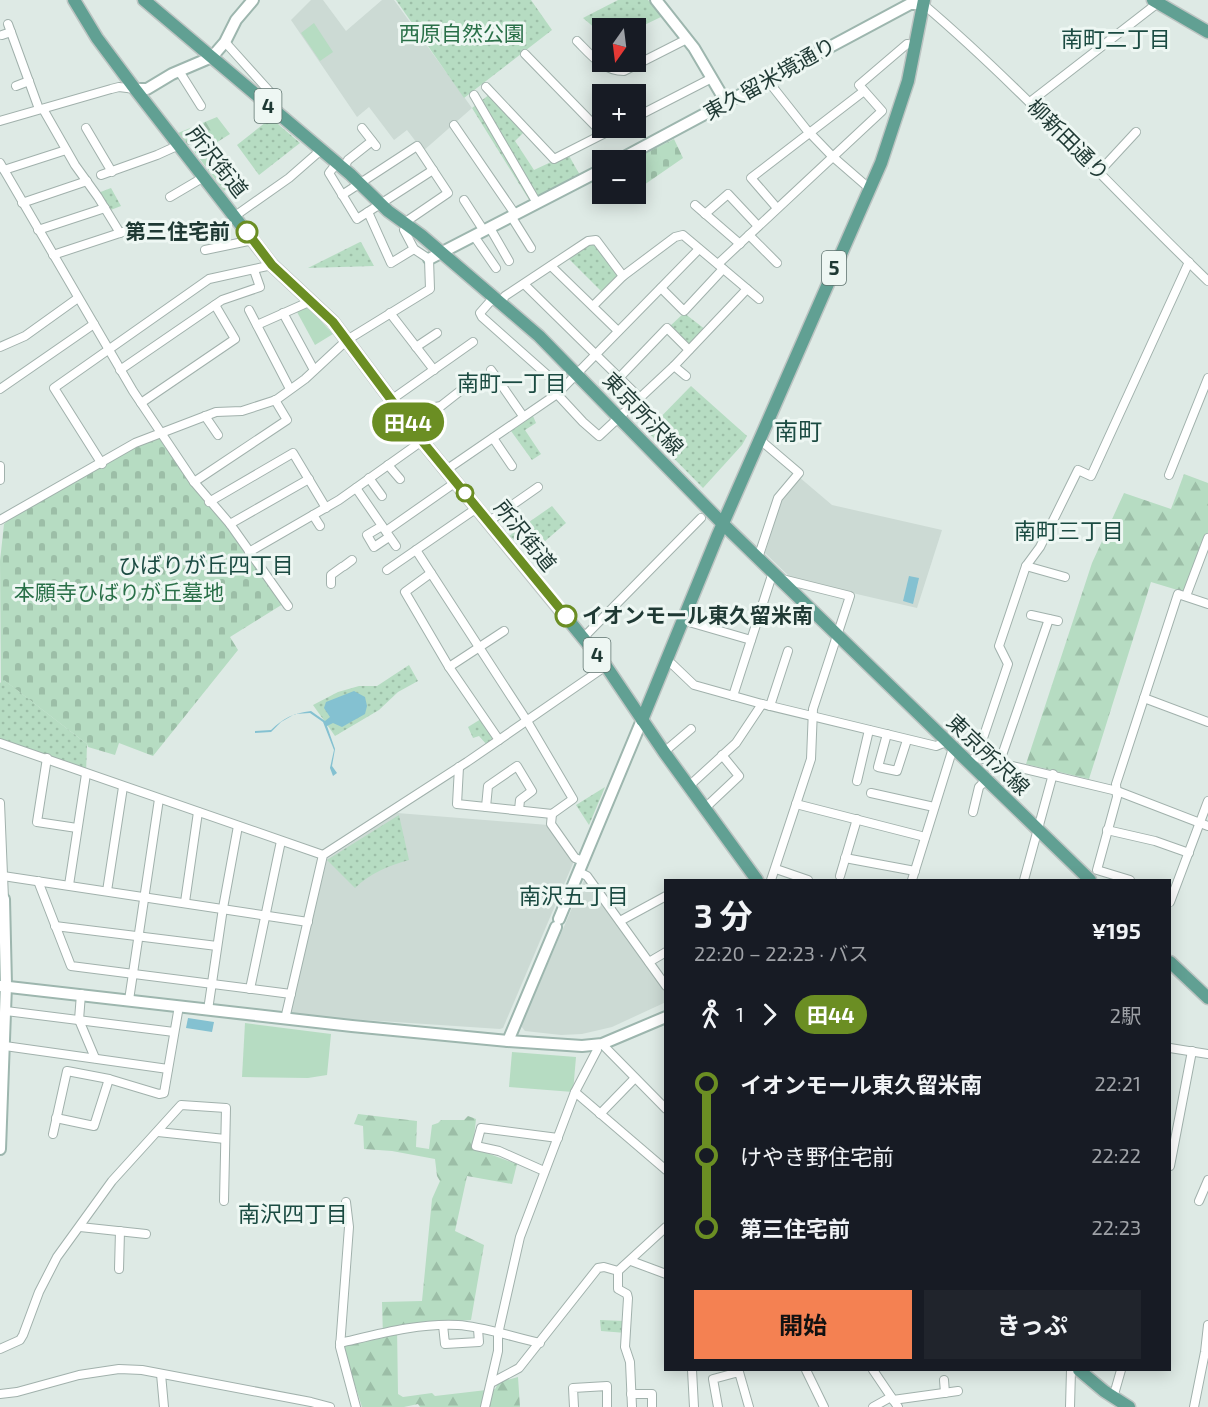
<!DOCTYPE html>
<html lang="ja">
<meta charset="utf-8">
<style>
:root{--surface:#171b24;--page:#20242c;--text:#f1f3f6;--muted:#9ea1a6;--accent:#f48152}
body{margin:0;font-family:"Exo 2","Noto Sans JP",sans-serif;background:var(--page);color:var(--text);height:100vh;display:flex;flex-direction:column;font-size:22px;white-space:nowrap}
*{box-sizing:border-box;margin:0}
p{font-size:20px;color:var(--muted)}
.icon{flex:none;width:33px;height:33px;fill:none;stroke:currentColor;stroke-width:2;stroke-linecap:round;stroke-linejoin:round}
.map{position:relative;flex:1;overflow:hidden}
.details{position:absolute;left:664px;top:879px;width:507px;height:492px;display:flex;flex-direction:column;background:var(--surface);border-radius:0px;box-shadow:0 3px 15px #0003}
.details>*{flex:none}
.badge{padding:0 12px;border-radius:20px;font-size:21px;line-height:39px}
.needle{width:39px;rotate:194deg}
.controls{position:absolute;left:592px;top:18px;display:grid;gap:12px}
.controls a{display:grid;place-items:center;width:54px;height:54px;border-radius:0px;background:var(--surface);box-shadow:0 3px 15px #0003;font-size:30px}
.map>.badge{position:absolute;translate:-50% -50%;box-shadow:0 0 0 3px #fff}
.legs{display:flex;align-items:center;gap:9px;height:66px;padding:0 30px;font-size:20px}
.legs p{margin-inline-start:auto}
.headline{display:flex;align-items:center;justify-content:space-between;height:102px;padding:0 30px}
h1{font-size:33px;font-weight:700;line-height:45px}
.button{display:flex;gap:12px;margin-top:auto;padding:12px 30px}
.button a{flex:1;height:69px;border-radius:0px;background:var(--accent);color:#111;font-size:24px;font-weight:700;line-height:69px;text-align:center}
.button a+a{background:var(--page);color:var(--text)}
ul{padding:0 30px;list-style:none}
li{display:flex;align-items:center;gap:21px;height:72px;font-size:22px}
li i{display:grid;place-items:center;width:9px;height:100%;margin:0 8px;background:currentColor}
li i::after{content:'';width:15px;height:15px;margin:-8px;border:4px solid;border-radius:50%;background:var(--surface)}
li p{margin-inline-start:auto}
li:first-child i{background:linear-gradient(#0000 50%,currentColor 0)}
li:last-child i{background:linear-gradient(currentColor 50%,#0000 0)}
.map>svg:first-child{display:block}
.built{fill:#ccdad4}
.grass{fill:#b6dcc2}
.forest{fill:url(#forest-firs)}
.cemetery{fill:url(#cemetery-stones)}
.park{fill:url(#park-dots)}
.water{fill:#84c1d1}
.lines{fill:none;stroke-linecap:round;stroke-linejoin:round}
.street-casing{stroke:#a1b1ac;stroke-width:10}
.secondary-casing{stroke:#9db6ae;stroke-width:14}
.primary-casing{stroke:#bcc4c2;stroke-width:15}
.street{stroke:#fff;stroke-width:8}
.secondary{stroke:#fff;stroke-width:10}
.primary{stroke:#61a093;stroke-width:12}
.line-1-casing{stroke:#fff;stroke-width:14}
.line-1{stroke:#6b8e23;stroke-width:9}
.stop-1-dot{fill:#fff;stroke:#6b8e23;stroke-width:3}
.labels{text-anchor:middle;stroke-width:6;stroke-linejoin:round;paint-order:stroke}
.shield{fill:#eef7f3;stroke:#5d726d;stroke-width:1.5}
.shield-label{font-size:20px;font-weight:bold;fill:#1f3934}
.park-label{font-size:21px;fill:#297048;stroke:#eef7f3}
.street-label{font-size:21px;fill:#1f3934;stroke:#eef7f3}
.stop-label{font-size:21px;font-weight:bold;fill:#1f3934;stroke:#eef7f3;text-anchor:end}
.neighbourhood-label{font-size:22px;fill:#1b4b42;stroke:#eef7f3}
.quarter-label{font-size:24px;fill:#1b4b42;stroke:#eef7f3}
</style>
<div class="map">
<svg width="1208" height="1407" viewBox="0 0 1208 1407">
<defs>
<pattern id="forest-firs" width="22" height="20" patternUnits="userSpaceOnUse" patternTransform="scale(1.5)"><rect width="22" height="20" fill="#b6dcc2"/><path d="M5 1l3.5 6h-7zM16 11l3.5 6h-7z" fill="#9cbea7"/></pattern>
<pattern id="cemetery-stones" width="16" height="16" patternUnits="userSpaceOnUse" patternTransform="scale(1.5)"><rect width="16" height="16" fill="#b6dcc2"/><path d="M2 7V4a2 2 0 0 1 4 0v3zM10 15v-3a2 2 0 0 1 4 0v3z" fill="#9cbea7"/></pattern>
<pattern id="park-dots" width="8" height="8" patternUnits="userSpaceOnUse" patternTransform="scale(1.5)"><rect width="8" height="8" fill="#b6dcc2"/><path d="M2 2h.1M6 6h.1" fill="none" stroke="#9cbea7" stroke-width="1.8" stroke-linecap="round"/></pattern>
</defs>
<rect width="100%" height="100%" fill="#deeae5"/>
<g class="built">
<polygon points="311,0 323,0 346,31 382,0 394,0 472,108 423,151 407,130 394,140 369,107 357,117 291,20"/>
<polygon points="799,477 832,505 942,530 917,608 792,579 765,553 782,495"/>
<polygon points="397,813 548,825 574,861 503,1028 500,1029 290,1015 327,859"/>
<polygon points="585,878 666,992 666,1002 612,1027 582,1034 561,1035 525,1031 521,1026"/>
</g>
<g class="grass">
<polygon points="314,23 333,52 320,61 301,33"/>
<polygon points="200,148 209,153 220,169 218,171 229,187 224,191 193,150"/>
<polygon points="308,307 333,334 315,345 297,312"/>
<polygon points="245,1023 331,1034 327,1075 308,1078 242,1077"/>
<polygon points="512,1052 576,1057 573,1092 509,1087"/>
</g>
<g class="forest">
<polygon points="217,117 230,134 211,146 199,142 188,145 178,133"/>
<polygon points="1184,474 1208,483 1208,533 1184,592 1151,582 1089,779 1026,764 1092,563 1124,493 1171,509"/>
<polygon points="358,1114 417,1121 416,1147 429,1149 432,1125 438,1123 441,1120 464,1120 468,1116 476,1119 473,1148 517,1164 512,1184 467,1176 455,1231 484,1245 471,1320 397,1326 398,1394 403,1397 432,1393 435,1396 495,1389 499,1382 518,1377 520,1407 420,1407 418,1404 404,1407 362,1407 343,1348 346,1345 383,1338 382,1302 422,1301 432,1199 440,1181 437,1176 435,1159 392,1151 364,1149 363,1126 354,1124"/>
</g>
<g class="cemetery">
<polygon points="674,139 683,158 641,187 636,179 636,160 632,160"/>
<path d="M 161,435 L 283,604 L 230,637 L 238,650 L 153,756 L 119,743 L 115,755 L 88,747 L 87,744 L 5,681 L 1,683 L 0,561 L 4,524 L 13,516 C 62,489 110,458 161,435 Z"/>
</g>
<g class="park">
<polygon points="396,0 531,0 552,30 464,98"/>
<polygon points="618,0 648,0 663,16 636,29 603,28 603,35 583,18"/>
<polygon points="490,94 525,131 515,141 534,170 568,154 581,177 531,203 472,108"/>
<polygon points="271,118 300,143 259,175 237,145"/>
<polygon points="111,188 121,206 108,211 98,193"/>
<polygon points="361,242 374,266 308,268 360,242"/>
<polygon points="595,242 619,276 603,293 567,257 589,243"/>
<polygon points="684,313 706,330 689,347 669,327"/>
<polygon points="691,386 747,436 742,445 703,488 647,431"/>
<polygon points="533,416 536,423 525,430 541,454 532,460 511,431"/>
<polygon points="552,506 566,523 529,555 519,543 509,536"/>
<polygon points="409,665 418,681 398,692 379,710 335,736 313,705 338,692 359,686 377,686"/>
<polygon points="4,680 87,744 86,774 0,743 0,683"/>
<polygon points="481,719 495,740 487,745 479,736 473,738 468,727"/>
<polygon points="605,787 589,825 576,805"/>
<path d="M 399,815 L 409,860 C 388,866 370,873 355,888 L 327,860 Z"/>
<polygon points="600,1320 625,1321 626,1333 601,1331"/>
</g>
<g class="water">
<polygon points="909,576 919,578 913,604 903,601"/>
<path d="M 354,691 L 365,697 L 367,706 L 365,714 L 342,727 L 333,723 L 327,726 L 335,749 L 332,766 L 337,773 L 333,776 L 330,768 L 334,750 L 323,722 L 310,713 L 295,714 L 281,722 L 271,732 L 255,733 L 255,731 L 271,730 C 284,718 293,713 311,711 L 325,721 L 330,717 L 324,708 L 326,702 Z"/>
<polygon points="188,1018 214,1022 212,1032 186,1028"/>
</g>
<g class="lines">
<g class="street-casing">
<g id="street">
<path d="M 923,4 C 1024,90 1112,189 1208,281"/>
<polyline points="8,24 39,109"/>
<polyline points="2,35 11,32"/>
<path d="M 577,41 C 591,55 603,71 624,71 L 687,39"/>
<polyline points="225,42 270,92 263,101"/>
<polyline points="525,54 603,134"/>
<polyline points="179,71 201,106"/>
<polyline points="768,81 806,129 832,156 870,189"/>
<polyline points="16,86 29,81"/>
<polyline points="486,87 554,159 615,128"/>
<polyline points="474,95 537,203"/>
<polyline points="1030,102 1159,2"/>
<polyline points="43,109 75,165 98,197 120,233"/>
<polyline points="636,117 712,78"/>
<polyline points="0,121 111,89 119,87 135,89"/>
<polyline points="454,125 515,214"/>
<polyline points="86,128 112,172"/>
<polyline points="362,128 376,146"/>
<polyline points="0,163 133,391 194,482 230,524 288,606"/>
<polyline points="337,163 329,173 357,219 433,170"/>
<polyline points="343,169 348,160 372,141"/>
<polyline points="4,170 66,150"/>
<polyline points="1099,172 1136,132"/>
<polyline points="101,175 157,155 179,145"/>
<polyline points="342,195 417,146 448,193 404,223"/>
<polyline points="170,197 204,177"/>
<polyline points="464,200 484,231"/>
<polyline points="22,203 87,181"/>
<polyline points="695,205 740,244"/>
<polyline points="777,208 751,178 864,91"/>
<polyline points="368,212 391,263 414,249"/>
<polyline points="705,214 728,194 758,226"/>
<polyline points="235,216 289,178 321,150"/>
<polyline points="511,216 531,248"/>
<polyline points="490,228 509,261"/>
<polyline points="38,230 105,208"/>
<polyline points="749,235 777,263"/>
<polyline points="474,236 496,268"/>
<polyline points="205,250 253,240"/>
<polyline points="53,255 132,229"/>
<polyline points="718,264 882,111 859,85 907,44 916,45"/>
<polyline points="551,266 618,331"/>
<polyline points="524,284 641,399"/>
<polyline points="661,288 684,311 723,269"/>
<polyline points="495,296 480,313 482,317 562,388"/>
<polyline points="501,302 505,296 588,241 596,240 623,276 675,237 683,235 759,299"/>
<polyline points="593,306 623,276"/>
<polyline points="249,310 290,389"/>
<polyline points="283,313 314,370"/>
<polyline points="390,313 434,370"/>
<polyline points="257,325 311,301"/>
<polyline points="0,347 25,336 78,298"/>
<polyline points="416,347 437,333"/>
<polyline points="674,366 686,376"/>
<polyline points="120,370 222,300 260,287 254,270"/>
<polyline points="491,370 523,416"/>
<polyline points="619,378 667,328 689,350"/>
<polyline points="0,389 94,324"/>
<polyline points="557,394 583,422 599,436 674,366 747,289"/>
<polyline points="391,400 473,342"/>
<polyline points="141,403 235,339 215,305"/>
<polyline points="205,416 218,435"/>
<polyline points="408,423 430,408 441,406 469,384"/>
<polyline points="493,438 512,466"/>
<polyline points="102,464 54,388 209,279 272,265"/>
<polyline points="388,465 400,479"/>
<polyline points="0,466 0,480"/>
<polyline points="446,470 557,394 699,249"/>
<polyline points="1169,475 1208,378"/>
<polyline points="369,478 382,496"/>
<polyline points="194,482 287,420 275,400"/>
<polyline points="356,488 396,546"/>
<polyline points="209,502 293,453 326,508"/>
<polyline points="313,515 320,526"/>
<polyline points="0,520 135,443 216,412 242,411 276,400 305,379 347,340 430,289 429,259 414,249 404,230 408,226"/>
<polyline points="488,522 538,487"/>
<polyline points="230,524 309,479"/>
<polyline points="382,526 367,535 374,547 389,537"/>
<polyline points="386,531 456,482"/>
<polyline points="416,550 527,721 573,799 552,814 457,804 459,767"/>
<polyline points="249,552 339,500 422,441"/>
<polyline points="758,558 778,498 799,473 759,439"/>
<polyline points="344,566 352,560"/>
<polyline points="1026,566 1065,577"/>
<polyline points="387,570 477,508"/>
<polyline points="431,573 405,592 449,667 499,740"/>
<polyline points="331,584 331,575 342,567"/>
<polyline points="1186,596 1208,538"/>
<polyline points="1031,615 1058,621"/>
<polyline points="682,620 751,640"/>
<polyline points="583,638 701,518"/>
<polyline points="665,662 672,664 694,685 762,704 936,746 946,742"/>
<polyline points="449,667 504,631"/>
<polyline points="733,696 773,572"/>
<polyline points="1144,698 1208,722"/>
<polyline points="770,706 788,651"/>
<polyline points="887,734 878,767 897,771 907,740"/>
<polyline points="0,743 323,855"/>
<polyline points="664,752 691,729"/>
<polyline points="977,756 1008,664 999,646 1026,566 1040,547 1078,470 1091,476 1189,262"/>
<polyline points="975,757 1117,791 1208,826"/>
<polyline points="47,758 37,822 77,828"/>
<polyline points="1000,761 1049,619"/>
<polyline points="857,781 869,730"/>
<polyline points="689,786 736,743 762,704"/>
<polyline points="871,793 934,807"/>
<polyline points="0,803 4,899"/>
<polyline points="796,804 925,837"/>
<polyline points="486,807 488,786 517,766 532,791 520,800 519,810"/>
<polyline points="705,808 739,776 722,755"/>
<polyline points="973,812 979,787 986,780"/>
<polyline points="552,814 551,824 575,858 583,861"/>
<polyline points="1107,830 1155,841 1189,853"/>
<polyline points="845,858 915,871"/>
<polyline points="776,869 808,880"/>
<polyline points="579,872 587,876 666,986"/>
<polyline points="3,876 308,922"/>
<polyline points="840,876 857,819"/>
<polyline points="771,880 811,759 813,709 850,596 782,579"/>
<polyline points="912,880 953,748"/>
<polyline points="1024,880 1053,774"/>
<polyline points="1130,880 1097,870 1117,797 1116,784 1178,594 1208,604"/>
<polyline points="38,881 71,966 291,994"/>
<polyline points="69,885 86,774"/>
<polyline points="107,891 123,787"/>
<polyline points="185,902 198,812"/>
<polyline points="1170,902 1208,801"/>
<polyline points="620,921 666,896"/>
<polyline points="55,926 217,946"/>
<polyline points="649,962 666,952"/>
<polyline points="250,989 281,841"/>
<polyline points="81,994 79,1020 95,1058"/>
<polyline points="129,1000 159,799"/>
<polyline points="208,1010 223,908 238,826"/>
<polyline points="6,1011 174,1032"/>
<polyline points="285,1019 323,855 467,762 606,666"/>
<polyline points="602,1044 666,1109"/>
<polyline points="5,1046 168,1069"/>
<polyline points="1170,1048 1208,1054"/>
<polyline points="575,1092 666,1170"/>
<polyline points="600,1114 635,1078"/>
<polyline points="56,1118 94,1126 109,1079"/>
<polyline points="158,1132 225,1139"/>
<polyline points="53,1134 67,1071 109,1079 159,1094 164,1093 179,1006"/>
<polyline points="1170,1166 1192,1051"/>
<polyline points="544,1171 499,1151 476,1146 481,1128 558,1138"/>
<polyline points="1199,1201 1208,1180"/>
<polyline points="346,1202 349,1227 340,1347 356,1407"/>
<polyline points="80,1227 146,1234"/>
<polyline points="631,1261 666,1274"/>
<polyline points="119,1269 120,1231"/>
<polyline points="618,1271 618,1289 627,1294 628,1298 625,1347 630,1362 632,1407"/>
<polyline points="443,1325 445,1344 479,1342 478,1329"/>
<path d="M 340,1343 C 379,1334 418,1323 458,1325 C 481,1326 516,1338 540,1343"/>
<polyline points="0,1349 20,1340 23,1335 39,1292 57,1257 112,1181 181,1105 226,1108 224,1201"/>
<polyline points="692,1370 694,1407"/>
<polyline points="806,1370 824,1407"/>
<polyline points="873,1370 898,1407"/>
<polyline points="161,1374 164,1407"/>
<polyline points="944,1380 945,1393"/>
<polyline points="491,1383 519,1368 598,1268 604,1267 618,1271 666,1227"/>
<polyline points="0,1394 17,1392 79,1375 119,1369 142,1370 311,1402 330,1407"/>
<polyline points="631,1394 652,1394 652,1407"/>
<polyline points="1113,1398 1121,1370"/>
<polyline points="893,1400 958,1391"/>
<polyline points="485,1407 498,1351 498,1334 520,1237 575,1092 597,1050 596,1045"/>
<polyline points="574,1407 573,1388 607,1386 607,1407"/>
<polyline points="718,1407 713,1379 739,1372 749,1407"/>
<polyline points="873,1407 891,1397"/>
<polyline points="1070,1407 1071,1370"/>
<polyline points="1194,1407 1205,1352 1208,1325"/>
</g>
</g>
<g class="secondary-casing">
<g id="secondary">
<polyline points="656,0 694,48 727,104"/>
<polyline points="135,89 147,89 172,74 212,57 225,42 236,20 253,0"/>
<polyline points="619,160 910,4 923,4"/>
<polyline points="429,259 603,169"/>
<polyline points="559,919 642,720"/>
<polyline points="0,986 352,1026 508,1041 582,1046 602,1044 666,1017"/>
<polyline points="508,1041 556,927"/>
<polyline points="0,1149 6,985 4,899"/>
</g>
</g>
<g class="primary-casing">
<g id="primary">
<polyline points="74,0 97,38 135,89 272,265 333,322 422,441 606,666 664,752 757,880"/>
<polyline points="144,0 350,174 388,211 421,235 539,336 723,524 1090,880"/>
<polyline points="1153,0 1208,32"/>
<polyline points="642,720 717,537 881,163 908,81 924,0"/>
<polyline points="1170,962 1208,998"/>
<polyline points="1079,1370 1104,1391 1129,1407"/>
</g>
</g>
<use href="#street" class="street"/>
<use href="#secondary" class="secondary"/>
<use href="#primary" class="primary"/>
</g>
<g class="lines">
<g class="line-1-casing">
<polyline id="line-1" points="247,232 272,265 333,322 422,441 566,616"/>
</g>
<use href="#line-1" class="line-1"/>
</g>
<g class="stop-1-dot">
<circle cx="247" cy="232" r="10"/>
<circle cx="465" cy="493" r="8"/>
<circle cx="566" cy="616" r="10"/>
</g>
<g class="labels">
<g class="shield">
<rect x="254.5" y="89" width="27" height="34" rx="4.5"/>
<rect x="822" y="251" width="24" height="34" rx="4.5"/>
<rect x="583.5" y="638" width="27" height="34" rx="4.5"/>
</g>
<g class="shield-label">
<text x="268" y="113">4</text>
<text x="834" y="275">5</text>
<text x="597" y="662">4</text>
</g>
<g class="park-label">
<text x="462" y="41">西原自然公園</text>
<text x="119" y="600">本願寺ひばりが丘墓地</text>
</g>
<g class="street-label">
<text transform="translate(770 79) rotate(-29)" y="7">東久留米境通り</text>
<text transform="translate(1068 140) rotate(45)" y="7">柳新田通り</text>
<text transform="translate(217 162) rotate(52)" y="7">所沢街道</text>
<text transform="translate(643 414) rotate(46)" y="7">東京所沢線</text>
<text transform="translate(525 536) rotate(51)" y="7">所沢街道</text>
<text transform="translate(988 755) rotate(44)" y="7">東京所沢線</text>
</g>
<g class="stop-label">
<text x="230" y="239">第三住宅前</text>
<text x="582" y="623" text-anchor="start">イオンモール東久留米南</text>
</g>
<g class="neighbourhood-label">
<text x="1116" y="47">南町二丁目</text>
<text x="512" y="391">南町一丁目</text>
<text x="1069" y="539">南町三丁目</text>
<text x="206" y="573">ひばりが丘四丁目</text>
<text x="574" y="904">南沢五丁目</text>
<text x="293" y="1222">南沢四丁目</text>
</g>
<g class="quarter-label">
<text x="798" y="440">南町</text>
</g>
</g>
</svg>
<div class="controls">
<a><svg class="needle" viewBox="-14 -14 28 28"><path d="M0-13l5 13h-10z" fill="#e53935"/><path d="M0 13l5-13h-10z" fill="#9ea1a6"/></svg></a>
<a>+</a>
<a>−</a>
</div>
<b class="badge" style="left:408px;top:422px;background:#6b8e23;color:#fff">田44</b>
<section class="details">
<div class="headline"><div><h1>3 分</h1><p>22:20 – 22:23 · バス</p></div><b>¥195</b></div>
<div class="legs"><svg class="icon" aria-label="walk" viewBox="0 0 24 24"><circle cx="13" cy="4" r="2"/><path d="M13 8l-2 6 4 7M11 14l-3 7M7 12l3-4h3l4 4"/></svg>1<svg class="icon" aria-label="forward" viewBox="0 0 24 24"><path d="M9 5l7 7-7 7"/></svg><b class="badge" style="background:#6b8e23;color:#fff">田44</b><p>2駅</p></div>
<ul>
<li><i style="color:#6b8e23"></i><b>イオンモール東久留米南</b><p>22:21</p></li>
<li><i style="color:#6b8e23"></i><span>けやき野住宅前</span><p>22:22</p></li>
<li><i style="color:#6b8e23"></i><b>第三住宅前</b><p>22:23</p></li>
</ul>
<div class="button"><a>開始</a><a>きっぷ</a></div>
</section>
</div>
